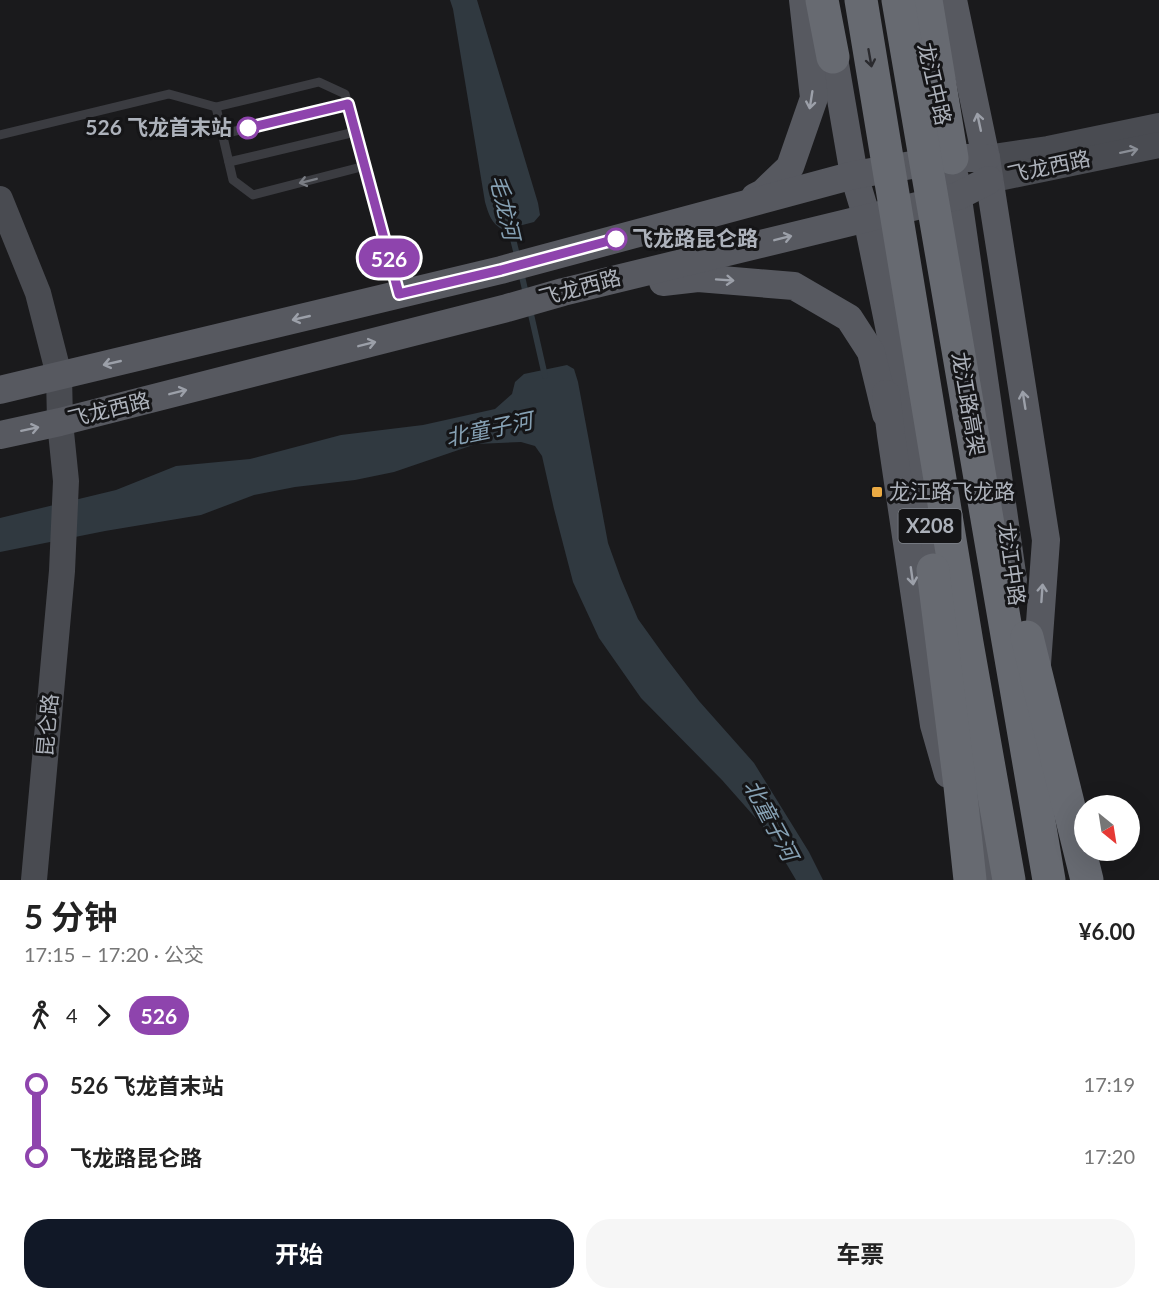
<!DOCTYPE html>
<html lang="zh">
<meta charset="utf-8">
<style>
:root{--surface:#fff;--page:#f6f6f6;--text:#222;--muted:#767676;--accent:#111827}
body{margin:0;font-family:Lato,"Noto Sans SC",sans-serif;background:var(--page);color:var(--text);height:100vh;display:flex;flex-direction:column;font-size:22px;white-space:nowrap}
*{box-sizing:border-box;margin:0}
p{font-size:20px;color:var(--muted)}
.icon{flex:none;width:33px;height:33px;fill:none;stroke:currentColor;stroke-width:2;stroke-linecap:round;stroke-linejoin:round}
.map{position:relative;height:880px;overflow:hidden}
.drawer{display:flex;flex-direction:column;background:var(--surface);flex:1}
.drawer>*{flex:none}
.badge{padding:0 12px;border-radius:20px;font-size:21px;line-height:39px}
.needle{width:39px;rotate:150deg}
.buttons{position:absolute;left:1074px;top:795px;display:grid;gap:12px}
.buttons a{display:grid;place-items:center;width:66px;height:66px;border-radius:50%;background:var(--surface);box-shadow:0 6px 24px #0002;font-size:30px}
.map>.badge{position:absolute;translate:-50% -50%;box-shadow:0 0 0 3px #fff}
.legs{display:flex;align-items:center;gap:9px;height:66px;padding:0 24px;font-size:20px}
.legs p{margin-inline-start:auto}
.summary{display:flex;align-items:center;justify-content:space-between;height:102px;padding:0 24px}
h1{font-size:33px;font-weight:700;line-height:45px}
.button{display:flex;gap:12px;margin-top:auto;padding:12px 24px}
.button a{flex:1;height:69px;border-radius:24px;background:var(--accent);color:#fff;font-size:24px;font-weight:700;line-height:69px;text-align:center}
.button a+a{background:var(--page);color:var(--text)}
ul{padding:0 24px;list-style:none}
li{display:flex;align-items:center;gap:21px;height:72px;font-size:22px}
li i{display:grid;place-items:center;width:9px;height:100%;margin:0 8px;background:currentColor}
li i::after{content:'';width:15px;height:15px;margin:-8px;border:4px solid;border-radius:50%;background:var(--surface)}
li p{margin-inline-start:auto}
li:first-child i{background:linear-gradient(#0000 50%,currentColor 0)}
li:last-child i{background:linear-gradient(currentColor 50%,#0000 0)}
.map>svg:first-child{display:block}
.water{fill:#303940}
.lines{fill:none;stroke-linecap:round;stroke-linejoin:round}
.stream{stroke:#303940;stroke-width:6}
.lane{stroke:#3b3c41;stroke-width:9}
.secondary{stroke:#494b51;stroke-width:26}
.primary{stroke:#575960;stroke-width:28}
.highway{stroke:#676a71;stroke-width:33}
.highway-bridge{stroke:#676a71;stroke-width:33}
.oneway{stroke:#2a2a2e}
.oneway2{stroke:#9ca0a9}
.oneway3{stroke:#8a8e96}
.oneway4{stroke:#7a7d84}
.line-1-casing{stroke:#fff;stroke-width:14}
.line-1{stroke:#8e44ad;stroke-width:9}
.stop-1-dot{fill:#fff;stroke:#8e44ad;stroke-width:3}
.poi-dot{fill:#eaaa43;stroke:#151517;stroke-width:2}
.labels{text-anchor:middle;stroke-width:6;stroke-linejoin:round;paint-order:stroke}
.shield{fill:#151517;stroke:#7f838a;stroke-width:1.5}
.shield-label{font-size:20px;font-weight:bold;fill:#adb2bb}
.street-label{font-size:21px;fill:#adb2bb;stroke:#151517}
.stop-label{font-size:21px;font-weight:bold;fill:#adb2bb;stroke:#151517;text-anchor:end}
.poi-label{font-size:21px;fill:#adb2bb;stroke:#151517;text-anchor:start}
.water-label{font-size:22px;font-style:italic;fill:#86a1b4;stroke:#151517}
</style>
<div class="map">
<svg width="1159" height="880" viewBox="0 0 1159 880">
<rect width="100%" height="100%" fill="#1a1a1c"/>
<g class="water">
<path d="M 450,0 L 477,0 L 538,203 L 540,215 L 534,222 L 503,230 C 491,223 489,215 485,202 L 453,9 Z"/>
<polygon points="567,365 574,369 578,382 608,543 621,579 638,619 666,658 699,701 754,763 809,852 823,880 796,880 767,831 722,780 641,698 599,638 573,582 554,509 542,456 535,446 521,442 476,444 394,472 355,480 295,487 254,495 201,515 105,531 0,552 0,518 116,490 176,466 250,459 341,435 423,425 495,409 512,394 515,382 524,374"/>
</g>
<g class="lines">
<g class="stream">
<polyline points="509,223 518,259"/>
<polyline points="521,272 526,294"/>
<polyline points="530,310 545,376"/>
</g>
<g class="lane">
<polyline points="216,107 233,180 253,195 365,166"/>
<polyline points="223,134 348,104"/>
<polyline points="0,135 169,94 216,107 319,82 345,94 398,291"/>
<polyline points="229,162 355,132"/>
</g>
<g class="secondary">
<polyline points="986,158 1048,149 1159,126"/>
<polyline points="989,180 1159,145"/>
<polyline points="0,199 38,293 59,375 60,422 66,481 62,571 34,880"/>
</g>
<g class="primary">
<polyline points="953,0 986,158 1046,540 1037,664"/>
<polyline points="830,35 854,175 867,218 943,592"/>
<polyline points="955,178 1013,580"/>
<polyline points="755,197 763,193 790,167 814,98 803,0"/>
<polyline points="663,282 698,278 794,286 849,318 871,352 886,414"/>
<polyline points="0,390 501,270 854,175 952,158 986,158"/>
<polyline points="886,394 891,435 934,725 948,774"/>
<polyline points="0,435 60,422 507,308 563,292 958,196 989,180"/>
<polyline points="974,764 987,880"/>
</g>
<g class="highway">
<polyline points="822,0 833,57"/>
<polyline points="926,0 952,158"/>
</g>
<g class="highway-bridge">
<polyline points="861,0 967,643 1009,880"/>
<polyline points="898,0 1049,880"/>
<polyline points="933,570 960,786 970,880"/>
<polyline points="1027,637 1087,880"/>
</g>
</g>
<defs><path id="oneway-shaft" d="M-6 0H5M1.5-3L5.5 0L1.5 3" fill="none" stroke-width="1.6" stroke-linecap="round" stroke-linejoin="round" transform="scale(1.5)"/></defs>
<use class="oneway" href="#oneway-shaft" transform="translate(870 58) rotate(80)"/>
<g class="oneway2">
<use href="#oneway-shaft" transform="translate(811 100) rotate(99)"/>
<use href="#oneway-shaft" transform="translate(979 122) rotate(-102)"/>
<use href="#oneway-shaft" transform="translate(783 238) rotate(-14)"/>
<use href="#oneway-shaft" transform="translate(725 280) rotate(4)"/>
<use href="#oneway-shaft" transform="translate(301 318) rotate(167)"/>
<use href="#oneway-shaft" transform="translate(367 344) rotate(-14)"/>
<use href="#oneway-shaft" transform="translate(112 363) rotate(167)"/>
<use href="#oneway-shaft" transform="translate(178 392) rotate(-14)"/>
<use href="#oneway-shaft" transform="translate(1024 400) rotate(-99)"/>
<use href="#oneway-shaft" transform="translate(30 429) rotate(-12)"/>
<use href="#oneway-shaft" transform="translate(912 576) rotate(82)"/>
<use href="#oneway-shaft" transform="translate(1042 593) rotate(-86)"/>
</g>
<use class="oneway3" href="#oneway-shaft" transform="translate(1129 151) rotate(-12)"/>
<use class="oneway4" href="#oneway-shaft" transform="translate(308 181) rotate(166)"/>
<g class="lines">
<g class="line-1-casing">
<polyline id="line-1" points="248,128 348,104 399,294 501,270 616,239"/>
</g>
<use href="#line-1" class="line-1"/>
</g>
<g class="stop-1-dot">
<circle cx="248" cy="128" r="10"/>
<circle cx="616" cy="239" r="10"/>
</g>
<rect class="poi-dot" x="871" y="486" width="12" height="12" rx="3"/>
<g class="labels">
<rect class="shield" x="898.5" y="509" width="63" height="34" rx="4.5"/>
<g class="shield-label">
<text x="930" y="533">X208</text>
</g>
<g class="street-label">
<text transform="translate(934 84) rotate(77)" y="7">龙江中路</text>
<text transform="translate(1049 167) rotate(-12)" y="7">飞龙西路</text>
<text transform="translate(580 288) rotate(-15)" y="7">飞龙西路</text>
<text transform="translate(968 404) rotate(80)" y="7">龙江路高架</text>
<text transform="translate(109 410) rotate(-14)" y="7">飞龙西路</text>
<text transform="translate(1011 564) rotate(82)" y="7">龙江中路</text>
<text transform="translate(48 725) rotate(-85)" y="7">昆仑路</text>
</g>
<g class="stop-label">
<text x="232" y="135">526 飞龙首末站</text>
<text x="632" y="246" text-anchor="start">飞龙路昆仑路</text>
</g>
<g class="poi-label">
<text x="889" y="499">龙江路飞龙路</text>
</g>
<g class="water-label">
<text transform="translate(505 207) rotate(77)" y="8">毛龙河</text>
<text transform="translate(489 429) rotate(-12)" y="8">北童子河</text>
<text transform="translate(771 820) rotate(62)" y="8">北童子河</text>
</g>
</g>
</svg>
<div class="buttons">
<a><svg class="needle" viewBox="-14 -14 28 28"><path d="M0-13l5 13h-10z" fill="#e53935"/><path d="M0 13l5-13h-10z" fill="#767676"/></svg></a>
</div>
<b class="badge" style="left:389px;top:258px;background:#8e44ad;color:#fff">526</b>
</div>
<section class="drawer">
<div class="summary"><div><h1>5 分钟</h1><p>17:15 – 17:20 · 公交</p></div><b>¥6.00</b></div>
<div class="legs"><svg class="icon" aria-label="walk" viewBox="0 0 24 24"><circle cx="13" cy="4" r="2"/><path d="M13 8l-2 6 4 7M11 14l-3 7M7 12l3-4h3l4 4"/></svg>4<svg class="icon" aria-label="forward" viewBox="0 0 24 24"><path d="M9 5l7 7-7 7"/></svg><b class="badge" style="background:#8e44ad;color:#fff">526</b></div>
<ul>
<li><i style="color:#8e44ad"></i><b>526 飞龙首末站</b><p>17:19</p></li>
<li><i style="color:#8e44ad"></i><b>飞龙路昆仑路</b><p>17:20</p></li>
</ul>
<div class="button"><a>开始</a><a>车票</a></div>
</section>
